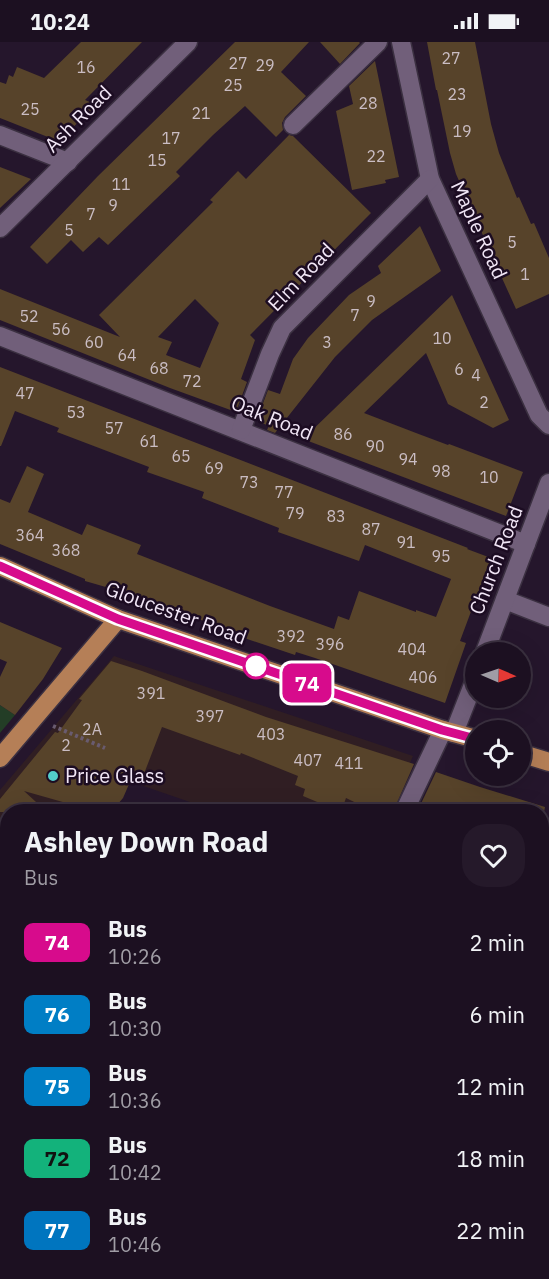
<!DOCTYPE html>
<style>
:root{--surface:#1c1021;--page:#25192a;--text:#f1f3f6;--muted:#a09da5;--line:#3a303f}
body{margin:0;font-family:"IBM Plex Sans",sans-serif;background:var(--page);color:var(--text);height:100vh;display:flex;flex-direction:column;font-size:22px;white-space:nowrap}
*{box-sizing:border-box;margin:0}
p{font-size:20px;color:var(--muted)}
.icon{flex:none;width:33px;height:33px;fill:none;stroke:currentColor;stroke-width:2;stroke-linecap:round;stroke-linejoin:round}
.map{position:relative;flex:1;overflow:hidden}
.drawer{position:absolute;left:0px;top:762px;width:549px;height:476px;display:flex;flex-direction:column;background:var(--surface);border-radius:24px 24px 0 0;box-shadow:0 6px 24px #0002,0 0 0 2px var(--line)}
.drawer>*{flex:none}
.badge{padding:0 12px;border-radius:9px;font-size:21px;line-height:39px}
.needle{width:39px;rotate:92deg}
.buttons{position:absolute;left:465px;top:600px;display:grid;gap:12px}
.buttons a{display:grid;place-items:center;width:66px;height:66px;border-radius:50%;background:var(--surface);box-shadow:0 6px 24px #0002,0 0 0 2px var(--line);font-size:30px}
.map>.badge{position:absolute;translate:-50% -50%;box-shadow:0 0 0 3px #fff}
.round{display:grid;place-items:center;flex:none;width:63px;height:63px;border-radius:24px;background:var(--page)}
.overview{display:flex;align-items:center;justify-content:space-between;height:102px;padding:0 24px}
h1{font-size:28px;font-weight:700;line-height:45px}
ul{padding:0;list-style:none}
li{display:flex;align-items:center;gap:18px;height:72px;padding:0 24px}
li div{flex:1}
li b{display:block;font-size:22px}
li em{font-style:normal}
li .badge{min-width:66px;font-weight:700;text-align:center}
.status{display:flex;justify-content:space-between;align-items:center;height:42px;padding:0 30px;background:var(--surface);direction:ltr}
.status svg{height:16px;fill:currentColor}
.map>svg:first-child{display:block}
.commercial{fill:#301e23}
.built{fill:#311e39}
.green{fill:#233d26}
.building{fill:#57432a;fill-rule:evenodd}
.lines{fill:none;stroke-linecap:round;stroke-linejoin:round}
.minor-casing{stroke:#3b3041;stroke-width:21}
.major-casing{stroke:#3b3041;stroke-width:21}
.path{stroke:#695b6f;stroke-width:4;stroke-dasharray:3 3;stroke-linecap:butt}
.minor{stroke:#715f7a;stroke-width:18}
.major{stroke:#b57f57;stroke-width:18}
.line-casing{stroke:#fff;stroke-width:14}
.line{stroke:#d70b8c;stroke-width:9}
.stop-dot{fill:#fff;stroke:#d70b8c;stroke-width:3}
.poi-dot{fill:#53cdcb;stroke:#1c0c22;stroke-width:2}
.labels{text-anchor:middle;stroke-width:5;stroke-linejoin:round;paint-order:stroke}
.number-label{font-size:16px;fill:#cabdc3}
.street-label{font-size:20px;fill:#f1e6f6;stroke:#1c0c22}
.poi-label{font-size:20px;fill:#f1e6f6;stroke:#1c0c22;text-anchor:start}
</style>
<div class="status"><b>10:24</b><svg viewBox="0 0 49 12"><path d="M0 12V9h3v3zM5 12V6h3v6zM10 12V3h3v9zM15 12V0h3v12zM26 1h20v11H26zM47 4h2v5h-2z"/></svg></div>
<div class="map">
<svg width="549" height="1237" viewBox="0 0 549 1237">
<rect width="100%" height="100%" fill="#25162c"/>
<polygon class="commercial" points="114,614 413,714 388,770 216,769 97,728 64,769 8,770 7,824 0,818 0,748"/>
<polygon class="built" points="7,1067 8,1230 132,1230 128,1237 0,1237 0,1075"/>
<polygon class="green" points="0,663 15,673 0,691"/>
<g class="building">
<polygon points="81,0 142,0 85,58 97,63 58,99 0,76 0,40 6,42 9,33 13,35 17,25 44,36"/>
<polygon points="235,0 309,0 281,30 306,54 285,75 282,81 283,88 276,95 245,64 213,93 176,130 180,134 108,203 99,195 83,210 71,198 47,222 30,205 98,134"/>
<polygon points="320,0 359,0 360,1 340,22"/>
<polygon points="427,0 475,0 491,82 499,111 517,156 519,155 531,182 534,181 549,216 549,252 516,267 492,214 494,213 489,207 456,132 450,111 437,48 436,48"/>
<polygon points="375,19 399,135 385,138 386,141 352,148 336,69 353,62 349,44"/>
<path d="M 289,93 L 293,94 L 371,171 L 250,293 L 255,298 L 241,337 L 247,340 L 236,370 L 170,346 L 0,278 L 0,247 L 120,295 L 99,273 L 213,160 L 210,158 L 238,129 L 246,137 ZM 195,257 L 219,281 L 200,326 L 166,313 L 172,300 L 158,295 Z"/>
<polygon points="0,125 31,137 0,166"/>
<polygon points="420,184 441,229 372,278 335,315 275,391 267,388 269,384 262,381 263,379 257,377 268,348 280,352 293,317 308,296 349,253 381,231 378,224"/>
<polygon points="452,253 509,378 493,386 448,362 426,311 364,371 416,391 448,403 449,402 523,430 506,474 303,397"/>
<polygon points="0,325 468,506 467,507 491,516 460,599 466,601 445,661 315,616 296,610 295,613 238,594 239,592 201,578 123,550 85,539 85,537 0,502 0,457 10,461 27,424 44,432 28,470 82,493 87,482 141,503 137,512 270,564 334,587 338,574 349,578 359,549 416,570 416,568 436,575 451,537 365,503 359,519 278,490 279,486 202,456 204,450 147,430 149,425 57,390 59,386 15,369 1,404 0,404"/>
<polygon points="0,580 62,606 43,637 15,673 0,663 0,635 7,620 0,617"/>
<polygon points="111,619 142,629 266,675 414,722 393,770 375,770 346,756 341,770 303,754 305,747 295,743 298,734 241,711 240,713 162,685 142,737 133,733 123,756 111,770 98,770 24,749 47,770 0,770 0,757 55,690 58,691 82,658 79,657"/>
<polygon points="436,730 480,745 545,765 544,770 417,770"/>
</g>
<g class="lines">
<g class="minor-casing">
<g id="minor">
<polyline points="401,0 430,137 539,373 549,383"/>
<polyline points="293,83 378,0"/>
<polyline points="0,93 68,120"/>
<polyline points="0,186 188,0"/>
<polyline points="0,294 526,502"/>
<polyline points="241,388 270,312 282,286 430,137"/>
<polyline points="505,558 549,575"/>
<polyline points="485,610 549,441"/>
<polyline points="454,691 476,635"/>
<polyline points="404,770 443,688"/>
<polyline points="542,855 549,857"/>
<polyline points="542,1042 549,1029"/>
<polyline points="0,1045 8,1037"/>
<polyline points="146,1237 150,1230"/>
<polyline points="432,1237 436,1230"/>
</g>
</g>
<g class="major-casing">
<g id="major">
<polyline points="0,524 118,577 443,688 476,697"/>
<polyline points="520,711 549,720"/>
<polyline points="0,716 118,577"/>
</g>
</g>
<polyline class="path" points="53,684 105,706"/>
<use href="#minor" class="minor"/>
<use href="#major" class="major"/>
</g>
<g class="lines">
<g class="line-casing">
<polyline id="line" points="0,524 118,577 442,688 476,697"/>
</g>
<use href="#line" class="line"/>
</g>
<circle class="stop-dot" cx="256" cy="624" r="12"/>
<circle class="poi-dot" cx="53" cy="734" r="6"/>
<g class="labels">
<g class="number-label">
<text x="451" y="22">27</text>
<text x="238" y="27">27</text>
<text x="265" y="29">29</text>
<text x="86" y="31">16</text>
<text x="233" y="49">25</text>
<text x="457" y="58">23</text>
<text x="368" y="67">28</text>
<text x="30" y="73">25</text>
<text x="201" y="77">21</text>
<text x="462" y="95">19</text>
<text x="171" y="102">17</text>
<text x="376" y="120">22</text>
<text x="157" y="124">15</text>
<text x="121" y="148">11</text>
<text x="113" y="169">9</text>
<text x="91" y="178">7</text>
<text x="69" y="194">5</text>
<text x="512" y="206">5</text>
<text x="525" y="238">1</text>
<text x="371" y="265">9</text>
<text x="355" y="279">7</text>
<text x="29" y="280">52</text>
<text x="61" y="293">56</text>
<text x="442" y="302">10</text>
<text x="94" y="306">60</text>
<text x="327" y="306">3</text>
<text x="127" y="319">64</text>
<text x="159" y="332">68</text>
<text x="459" y="333">6</text>
<text x="476" y="339">4</text>
<text x="192" y="345">72</text>
<text x="25" y="357">47</text>
<text x="484" y="366">2</text>
<text x="76" y="376">53</text>
<text x="114" y="392">57</text>
<text x="343" y="398">86</text>
<text x="149" y="405">61</text>
<text x="375" y="410">90</text>
<text x="181" y="420">65</text>
<text x="408" y="423">94</text>
<text x="214" y="432">69</text>
<text x="441" y="435">98</text>
<text x="489" y="441">10</text>
<text x="249" y="446">73</text>
<text x="284" y="456">77</text>
<text x="295" y="477">79</text>
<text x="336" y="480">83</text>
<text x="371" y="493">87</text>
<text x="30" y="499">364</text>
<text x="406" y="506">91</text>
<text x="66" y="514">368</text>
<text x="441" y="520">95</text>
<text x="291" y="600">392</text>
<text x="330" y="608">396</text>
<text x="412" y="613">404</text>
<text x="423" y="641">406</text>
<text x="151" y="657">391</text>
<text x="210" y="680">397</text>
<text x="92" y="693">2A</text>
<text x="271" y="698">403</text>
<text x="66" y="709">2</text>
<text x="308" y="724">407</text>
<text x="349" y="727">411</text>
</g>
<g class="street-label">
<text transform="translate(78 77) rotate(-45)" y="7">Ash Road</text>
<text transform="translate(479 188) rotate(65)" y="7">Maple Road</text>
<text transform="translate(301 235) rotate(-46)" y="7">Elm Road</text>
<text transform="translate(272 376) rotate(22)" y="7">Oak Road</text>
<text transform="translate(496 518) rotate(-69)" y="7">Church Road</text>
<text transform="translate(176 571) rotate(20)" y="7">Gloucester Road</text>
</g>
<g class="poi-label">
<text x="65" y="741">Price Glass</text>
</g>
</g>
</svg>
<div class="buttons">
<a><svg class="needle" viewBox="-14 -14 28 28"><path d="M0-13l5 13h-10z" fill="#e53935"/><path d="M0 13l5-13h-10z" fill="#a09da5"/></svg></a>
<a><svg class="icon" aria-label="locate" viewBox="0 0 24 24"><circle cx="12" cy="12" r="6"/><path d="M12 2v4M12 18v4M2 12h4M18 12h4"/></svg></a>
</div>
<b class="badge" style="left:307px;top:641px;background:#d70b8c;color:#fff">74</b>
<section class="drawer">
<div class="overview"><div><h1>Ashley Down Road</h1><p>Bus</p></div><a class="round"><svg class="icon" aria-label="heart" viewBox="0 0 24 24"><path d="M12 20l-8-8c-3-5 5-10 8-4 3-6 11-1 8 4z"/></svg></a></div>
<ul>
<li><span class="badge" style="background:#d70b8c;color:#fff">74</span><div><b>Bus</b><p>10:26</p></div><em>2 min</em></li>
<li><span class="badge" style="background:#007ec5;color:#fff">76</span><div><b>Bus</b><p>10:30</p></div><em>6 min</em></li>
<li><span class="badge" style="background:#007ec5;color:#fff">75</span><div><b>Bus</b><p>10:36</p></div><em>12 min</em></li>
<li><span class="badge" style="background:#13b27b;color:#111">72</span><div><b>Bus</b><p>10:42</p></div><em>18 min</em></li>
<li><span class="badge" style="background:#0075bf;color:#fff">77</span><div><b>Bus</b><p>10:46</p></div><em>22 min</em></li>
</ul>
</section>
</div>
